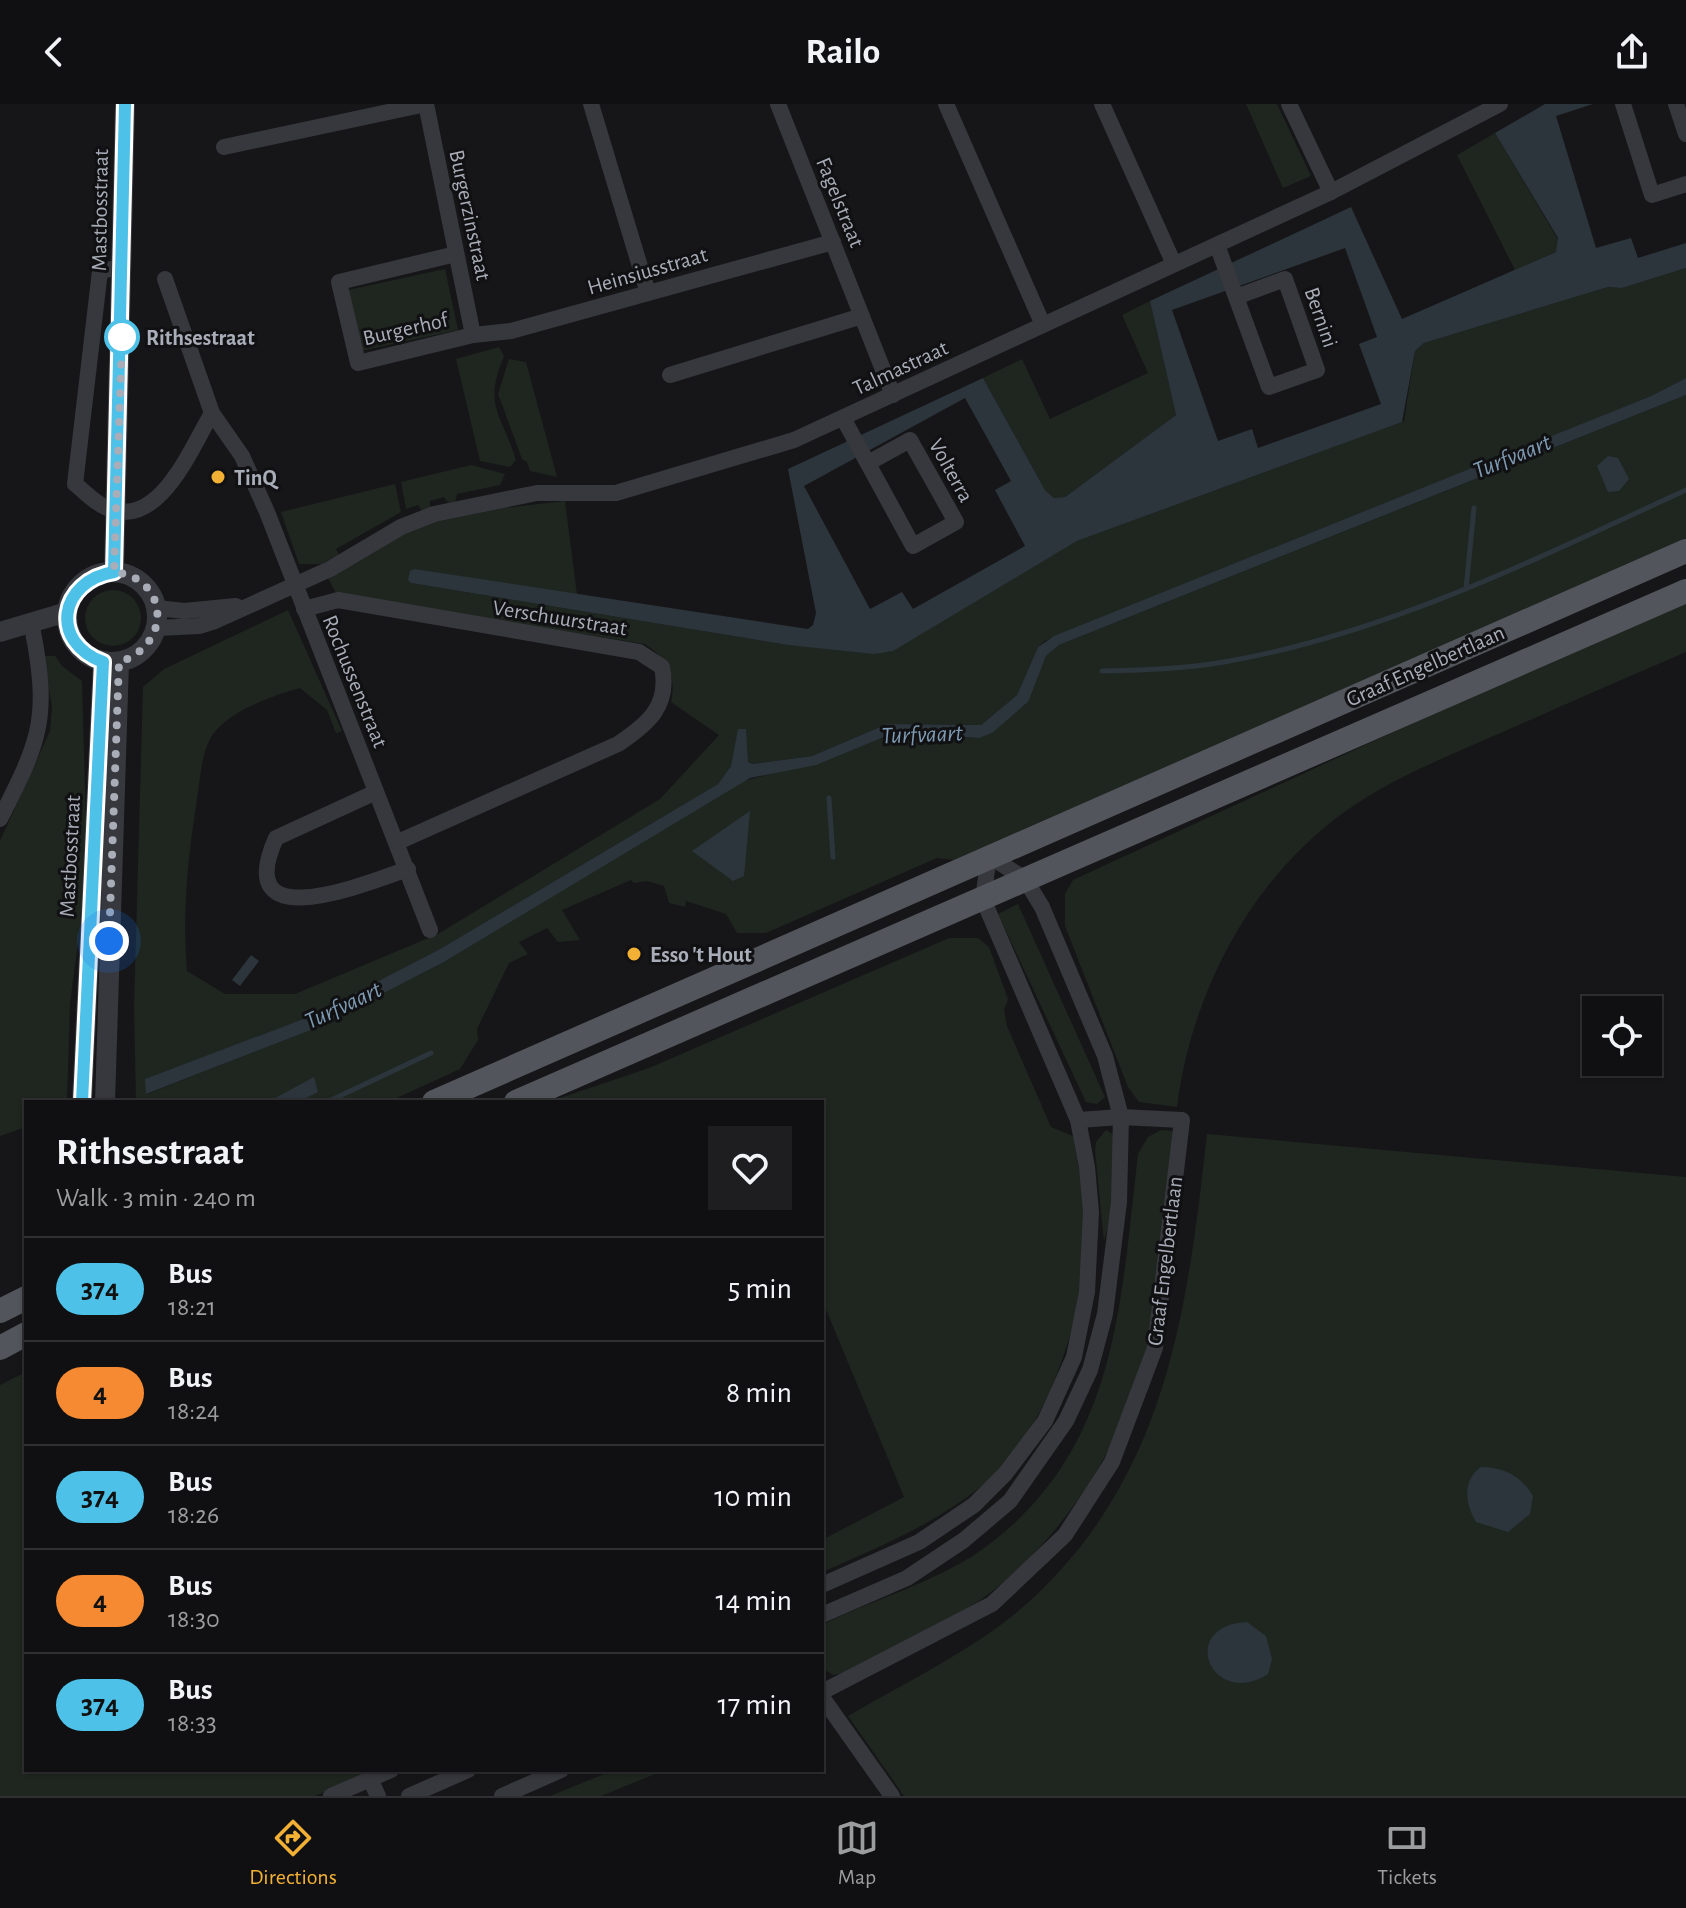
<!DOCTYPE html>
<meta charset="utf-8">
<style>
:root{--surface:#101012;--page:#1e1e20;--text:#f1f3f6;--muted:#9c9d9f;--line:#303032;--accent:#f2b134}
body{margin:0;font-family:"Alegreya Sans",sans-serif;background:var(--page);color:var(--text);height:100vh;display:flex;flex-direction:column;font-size:30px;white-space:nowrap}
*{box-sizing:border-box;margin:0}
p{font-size:26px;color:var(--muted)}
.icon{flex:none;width:44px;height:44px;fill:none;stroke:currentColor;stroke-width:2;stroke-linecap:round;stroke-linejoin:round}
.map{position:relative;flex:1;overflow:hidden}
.sheet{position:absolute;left:24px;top:996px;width:800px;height:672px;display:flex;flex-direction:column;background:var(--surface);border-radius:0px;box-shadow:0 2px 6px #0004,0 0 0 2px var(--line)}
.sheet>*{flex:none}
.badge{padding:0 16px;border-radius:26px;font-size:28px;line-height:52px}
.controls{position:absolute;left:1582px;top:892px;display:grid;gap:16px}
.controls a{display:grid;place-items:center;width:80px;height:80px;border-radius:0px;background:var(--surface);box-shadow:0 2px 6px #0004,0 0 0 2px var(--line);font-size:40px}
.you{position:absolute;width:40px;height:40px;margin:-20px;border:6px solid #fff;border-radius:50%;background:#1a73e8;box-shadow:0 0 0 12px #1a73e833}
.map>.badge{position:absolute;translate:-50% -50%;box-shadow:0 0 0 4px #fff}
.round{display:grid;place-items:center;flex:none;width:84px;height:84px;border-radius:0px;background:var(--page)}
.overview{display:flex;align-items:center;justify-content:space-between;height:136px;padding:0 32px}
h1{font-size:38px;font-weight:700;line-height:60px}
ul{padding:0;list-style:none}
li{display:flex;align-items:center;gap:24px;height:104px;padding:0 32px;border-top:2px solid var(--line)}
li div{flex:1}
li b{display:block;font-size:30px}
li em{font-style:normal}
li .badge{min-width:88px;font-weight:700;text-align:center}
header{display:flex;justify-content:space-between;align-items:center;height:104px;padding:0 32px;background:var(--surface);font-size:36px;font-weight:700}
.menu{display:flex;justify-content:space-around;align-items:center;height:112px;border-top:2px solid var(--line);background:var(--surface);font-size:22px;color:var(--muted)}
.menu a{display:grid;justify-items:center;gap:4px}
.menu .active{color:var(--accent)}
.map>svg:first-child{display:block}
.green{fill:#1e261f}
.water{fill:#2c353c;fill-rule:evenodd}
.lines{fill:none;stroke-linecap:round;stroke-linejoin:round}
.stream{stroke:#2c353c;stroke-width:5}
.minor{stroke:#37383d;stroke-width:16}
.tertiary{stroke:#37383d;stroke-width:20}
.primary{stroke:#53555c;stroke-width:24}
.line-casing{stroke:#fff;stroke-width:18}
.line{stroke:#4ec1e8;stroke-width:12}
.walk{stroke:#a8adb8;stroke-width:8;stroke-dasharray:0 14.4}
.stop-dot{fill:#fff;stroke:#4ec1e8;stroke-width:4}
.poi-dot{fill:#f2b134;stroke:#111113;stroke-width:3}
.labels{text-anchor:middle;stroke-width:6;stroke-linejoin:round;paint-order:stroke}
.street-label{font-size:22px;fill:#a8adb8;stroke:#111113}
.stop-label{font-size:22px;font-weight:bold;fill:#a8adb8;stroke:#111113;text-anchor:start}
.poi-label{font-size:22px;font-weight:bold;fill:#a8adb8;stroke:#111113;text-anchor:start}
.water-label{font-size:24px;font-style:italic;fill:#7f9bb3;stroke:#111113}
</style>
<header><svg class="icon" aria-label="back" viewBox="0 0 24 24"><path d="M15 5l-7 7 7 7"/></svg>Railo<svg class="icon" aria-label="share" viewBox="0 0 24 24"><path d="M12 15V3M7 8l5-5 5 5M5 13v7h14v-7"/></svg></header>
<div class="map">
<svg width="1686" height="1692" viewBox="0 0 1686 1692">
<rect width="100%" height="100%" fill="#161618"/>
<g class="green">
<polygon points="1246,0 1277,0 1311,72 1283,84"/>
<polygon points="1495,29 1560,139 1556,148 1515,166 1457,51"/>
<path d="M 1686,164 L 1686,274 L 1651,292 L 1044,537 L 1038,543 L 1017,591 L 981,621 L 887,620 L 812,652 L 753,660 L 748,658 L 739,625 L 731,662 L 718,680 L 440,845 L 311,912 L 146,975 L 147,990 L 315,924 L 444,858 L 743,677 L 830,655 L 894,629 L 974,634 L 1025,601 L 1046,552 L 1059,541 L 1686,291 L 1686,437 L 954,756 L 937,754 L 766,829 L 737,829 L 726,810 L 686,797 L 685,803 L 669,799 L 664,782 L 647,777 L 634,779 L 631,776 L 562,806 L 580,836 L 558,838 L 547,824 L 519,838 L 528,850 L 509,859 L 477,925 L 478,936 L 460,965 L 388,998 L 136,998 L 134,903 L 143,583 L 164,565 L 288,506 L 342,627 L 336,629 L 327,606 L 300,584 C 272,592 225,608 210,635 C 201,652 200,677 197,695 C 188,753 182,808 187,867 L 225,890 L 295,890 L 438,830 L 660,695 L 719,631 L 671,598 C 677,570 667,555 645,540 L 337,491 L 328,474 L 395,434 L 432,417 L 494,405 L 565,397 L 577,491 L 415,465 L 408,476 L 411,479 L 788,541 L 889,548 L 1077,437 L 1404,317 L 1415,247 L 1424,239 L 1608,183 L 1622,184 Z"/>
<polygon points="445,165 458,226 361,247 348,186"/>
<polygon points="1150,197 1176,311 1065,393 1054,394 1045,386 983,274 1022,255 1050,315 1148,269 1122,211"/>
<path d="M 499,243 L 504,252 C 483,303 501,308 516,356 L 510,363 L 480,357 L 456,255 Z"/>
<polygon points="509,255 526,258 557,373 530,367 527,358 522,355 498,290"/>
<polygon points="471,361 505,370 500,381 457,390 455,398 448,399 444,393 430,397 430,405 423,408 418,401 406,405 401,378"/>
<polygon points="395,380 401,408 336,445 339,451 321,460 299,460 281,408"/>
<circle cx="113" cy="514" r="28"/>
<path d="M 1686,499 L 1686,548 C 1625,574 1564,601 1503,628 C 1439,656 1371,682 1318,729 C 1239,798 1190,900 1177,1003 L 1139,998 L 1128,983 L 1065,822 L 1065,790 L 1073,776 L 1469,593 Z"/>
<polygon points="43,552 55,552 62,562 82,577 86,720 80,824 70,899 67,998 26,998 26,1023 0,1032 0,737 50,627 52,603"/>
<polygon points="1018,800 1105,993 1097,1000 1086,998 998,810"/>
<path d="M 949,834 L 978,834 L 989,843 L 1008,895 L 1004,906 L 1007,922 L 1051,1023 L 1073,1032 C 1077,1056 1083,1080 1085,1105 C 1091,1193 1053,1325 982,1382 C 934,1420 878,1444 822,1468 L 822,1436 L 904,1393 L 822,1196 L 822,998 L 548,998 L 649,964 Z"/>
<polygon points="1106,1026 1114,1031 1111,1112 1104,1137 1095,1047 1096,1038"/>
<path d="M 1161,1026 L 1174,1027 C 1166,1101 1165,1179 1146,1251 C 1124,1336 1071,1420 1005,1477 C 963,1513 907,1538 859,1566 L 833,1571 L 822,1564 L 822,1525 L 826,1519 C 875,1495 935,1478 980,1447 C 1118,1349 1120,1202 1138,1050 L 1148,1033 Z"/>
<path d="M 1207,1030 L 1686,1073 L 1686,1692 L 904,1692 L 848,1612 C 903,1580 975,1545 1023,1503 C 1167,1376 1187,1208 1207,1030 Z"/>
<polygon points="26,1268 26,1666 379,1666 315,1692 0,1692 0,1281"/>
<polygon points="614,1666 665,1666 601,1692 550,1692"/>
</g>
<g class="water">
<path d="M 1545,0 L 1593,0 L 1556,12 L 1596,144 L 1631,134 L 1638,154 L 1686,139 L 1686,164 L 1622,184 L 1608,183 L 1424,239 L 1415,247 L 1402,318 L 1077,437 L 893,547 L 874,550 L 788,541 L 411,479 L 408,476 L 410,467 L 415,465 L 808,525 L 813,521 L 816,509 L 788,365 L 983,274 L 1045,386 L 1054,394 L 1065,393 L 1176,311 L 1150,197 L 1351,103 L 1402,215 L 1556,148 L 1558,134 L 1495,29 ZM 1345,144 L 1377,233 L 1359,240 L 1381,300 L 1258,344 L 1252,325 L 1218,337 L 1172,206 ZM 965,294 L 1011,377 L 995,386 L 1025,442 L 913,505 L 902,488 L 870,505 L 804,382 Z"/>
<polygon points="1686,274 1686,291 1059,541 1046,552 1028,598 992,629 979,634 894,629 816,661 750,674 444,858 316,924 146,990 145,975 311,912 440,845 718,680 731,662 738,625 746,625 748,658 753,660 812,652 887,620 981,621 1017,591 1038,543 1054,532 1651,292"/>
<polygon points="1608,352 1618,354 1629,375 1619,387 1608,388 1597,362"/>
<polygon points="750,707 744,772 733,777 692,747"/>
<polygon points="251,851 259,857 240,882 232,876"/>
<polygon points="314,973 318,988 298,998 268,998"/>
<path d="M 1481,1363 C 1504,1363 1522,1373 1533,1392 L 1530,1410 L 1508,1428 L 1476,1418 C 1465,1400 1462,1376 1481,1363 Z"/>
<path d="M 1247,1518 L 1266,1532 L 1272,1555 L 1268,1570 C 1212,1606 1176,1522 1247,1518 Z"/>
</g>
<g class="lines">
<g class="stream">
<polyline points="1466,485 1474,404"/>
<path d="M 1102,567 C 1143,566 1184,565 1224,558 C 1386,530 1538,454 1686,386"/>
<polyline points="829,694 833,753"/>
<polyline points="327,998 431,949"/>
</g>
<g class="minor">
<polyline points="426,0 473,231"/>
<polyline points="591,0 648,189"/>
<polyline points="778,0 893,291"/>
<polyline points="946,0 1043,221"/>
<polyline points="1102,0 1174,160"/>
<polyline points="1289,0 1331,88"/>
<polyline points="1623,0 1652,91 1686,80"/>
<polyline points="1676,0 1686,30"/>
<polyline points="224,43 426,0"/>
<polyline points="1217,141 1269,283 1317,266 1285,175 1236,193"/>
<polyline points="456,150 339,178 358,259 473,231 511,227 833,138"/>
<path d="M 122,163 L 100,167 L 75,380 C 84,387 94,398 105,403 C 158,429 191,344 212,309"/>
<polyline points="165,175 212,309 242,352 267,408 430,826"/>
<polyline points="670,271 862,212"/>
<polyline points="843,314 913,442 956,418 910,336 868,359"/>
<polyline points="157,504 184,507 236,502"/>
<path d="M 304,505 L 338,496 L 639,548 L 662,563 C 670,602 648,620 618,640 L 398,738"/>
<polyline points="157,524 199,522 215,517 330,465 401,423 434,410 537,389 616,389 794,336 1331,88 1500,0"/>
<path d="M 376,688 L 276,734 C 230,836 367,779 408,765"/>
<path d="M 0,715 C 39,638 50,616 33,528"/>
<polyline points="822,1481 919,1438 974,1401 1005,1370 1045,1317 1074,1253 1087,1188 1091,1108 1087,1063 1078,1016 983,795 989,752 1025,775 1042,803 1105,952 1121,1013 1119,1098 1105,1210 1090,1266 1066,1317 1010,1397 964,1436 907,1474 822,1511"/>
<polyline points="822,1588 992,1500 1065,1431 1112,1358 1155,1244 1182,1016 1121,1013 1078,1016"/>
<polyline points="822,1593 892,1692"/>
<polyline points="370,1675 378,1692"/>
<polyline points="331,1692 391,1666"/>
<polyline points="409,1692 468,1666"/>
<polyline points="502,1692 561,1666"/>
</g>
<g class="tertiary">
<circle cx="112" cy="513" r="45"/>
<polyline points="114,468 125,0"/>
<polyline points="0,528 67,508"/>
<polyline points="82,998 103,558"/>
<polyline points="105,998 119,558"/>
</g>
<g class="primary">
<polyline points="434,998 1686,447"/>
<polyline points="516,998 1686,487"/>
<polyline points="0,1207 26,1194"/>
<polyline points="0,1244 26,1230"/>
</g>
</g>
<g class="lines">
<g class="line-casing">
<path id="line" d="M 82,998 L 103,558 C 49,538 59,477 114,468 L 125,0"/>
</g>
<use href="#line" class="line"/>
<path class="walk" d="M 109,837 L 119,558 C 172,542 170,474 114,468 L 122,233"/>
</g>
<circle class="stop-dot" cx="122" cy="233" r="16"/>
<g class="poi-dot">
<circle cx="218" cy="373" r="8"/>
<circle cx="634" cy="850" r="8"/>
</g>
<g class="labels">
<g class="street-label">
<text transform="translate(841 98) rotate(68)" y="8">Fagelstraat</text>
<text transform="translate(99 106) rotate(-89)" y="8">Mastbosstraat</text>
<text transform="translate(471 111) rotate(78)" y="8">Burgerzinstraat</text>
<text transform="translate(647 166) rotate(-16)" y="8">Heinsiusstraat</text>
<text transform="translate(1322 213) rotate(71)" y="8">Bernini</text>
<text transform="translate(405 224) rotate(-13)" y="8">Burgerhof</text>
<text transform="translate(900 263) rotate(-25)" y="8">Talmastraat</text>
<text transform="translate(952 366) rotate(61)" y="8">Volterra</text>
<text transform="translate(560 513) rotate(9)" y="8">Verschuurstraat</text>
<text transform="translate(1425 561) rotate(-24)" y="8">Graaf Engelbertlaan</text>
<text transform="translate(356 577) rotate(68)" y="8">Rochussenstraat</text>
<text transform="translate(69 752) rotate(-87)" y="8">Mastbosstraat</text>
<text transform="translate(1164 1157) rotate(-83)" y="8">Graaf Engelbertlaan</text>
</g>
<g class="stop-label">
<text x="146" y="241">Rithsestraat</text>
</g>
<g class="poi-label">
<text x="234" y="381">TinQ</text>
<text x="650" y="858">Esso 't Hout</text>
</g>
<g class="water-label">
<text transform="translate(1512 352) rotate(-22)" y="8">Turfvaart</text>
<text transform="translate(922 630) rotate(-2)" y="8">Turfvaart</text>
<text transform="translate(343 901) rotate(-25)" y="8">Turfvaart</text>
</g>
</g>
</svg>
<div class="controls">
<a><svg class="icon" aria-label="locate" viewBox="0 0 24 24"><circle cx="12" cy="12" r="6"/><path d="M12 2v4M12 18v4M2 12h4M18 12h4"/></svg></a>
</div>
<div class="you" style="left:109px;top:837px"></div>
<section class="sheet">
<div class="overview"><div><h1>Rithsestraat</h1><p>Walk · 3 min · 240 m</p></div><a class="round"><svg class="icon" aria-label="heart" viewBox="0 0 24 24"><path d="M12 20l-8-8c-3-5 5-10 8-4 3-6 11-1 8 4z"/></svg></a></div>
<ul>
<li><span class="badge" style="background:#4ec1e8;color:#111">374</span><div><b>Bus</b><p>18:21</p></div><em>5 min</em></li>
<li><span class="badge" style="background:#f68a33;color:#111">4</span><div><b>Bus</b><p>18:24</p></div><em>8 min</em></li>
<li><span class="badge" style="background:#4ec1e8;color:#111">374</span><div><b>Bus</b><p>18:26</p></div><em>10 min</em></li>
<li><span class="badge" style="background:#f68a33;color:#111">4</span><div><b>Bus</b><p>18:30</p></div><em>14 min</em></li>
<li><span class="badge" style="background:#4ec1e8;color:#111">374</span><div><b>Bus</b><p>18:33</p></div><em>17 min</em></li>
</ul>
</section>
</div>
<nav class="menu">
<a class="active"><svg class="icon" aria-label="directions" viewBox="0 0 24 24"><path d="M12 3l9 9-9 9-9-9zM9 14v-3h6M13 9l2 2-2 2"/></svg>Directions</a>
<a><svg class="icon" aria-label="map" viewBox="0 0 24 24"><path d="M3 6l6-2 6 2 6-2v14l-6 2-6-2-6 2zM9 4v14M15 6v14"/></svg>Map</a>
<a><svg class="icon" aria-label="tickets" viewBox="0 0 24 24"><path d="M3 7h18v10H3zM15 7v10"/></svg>Tickets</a>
</nav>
